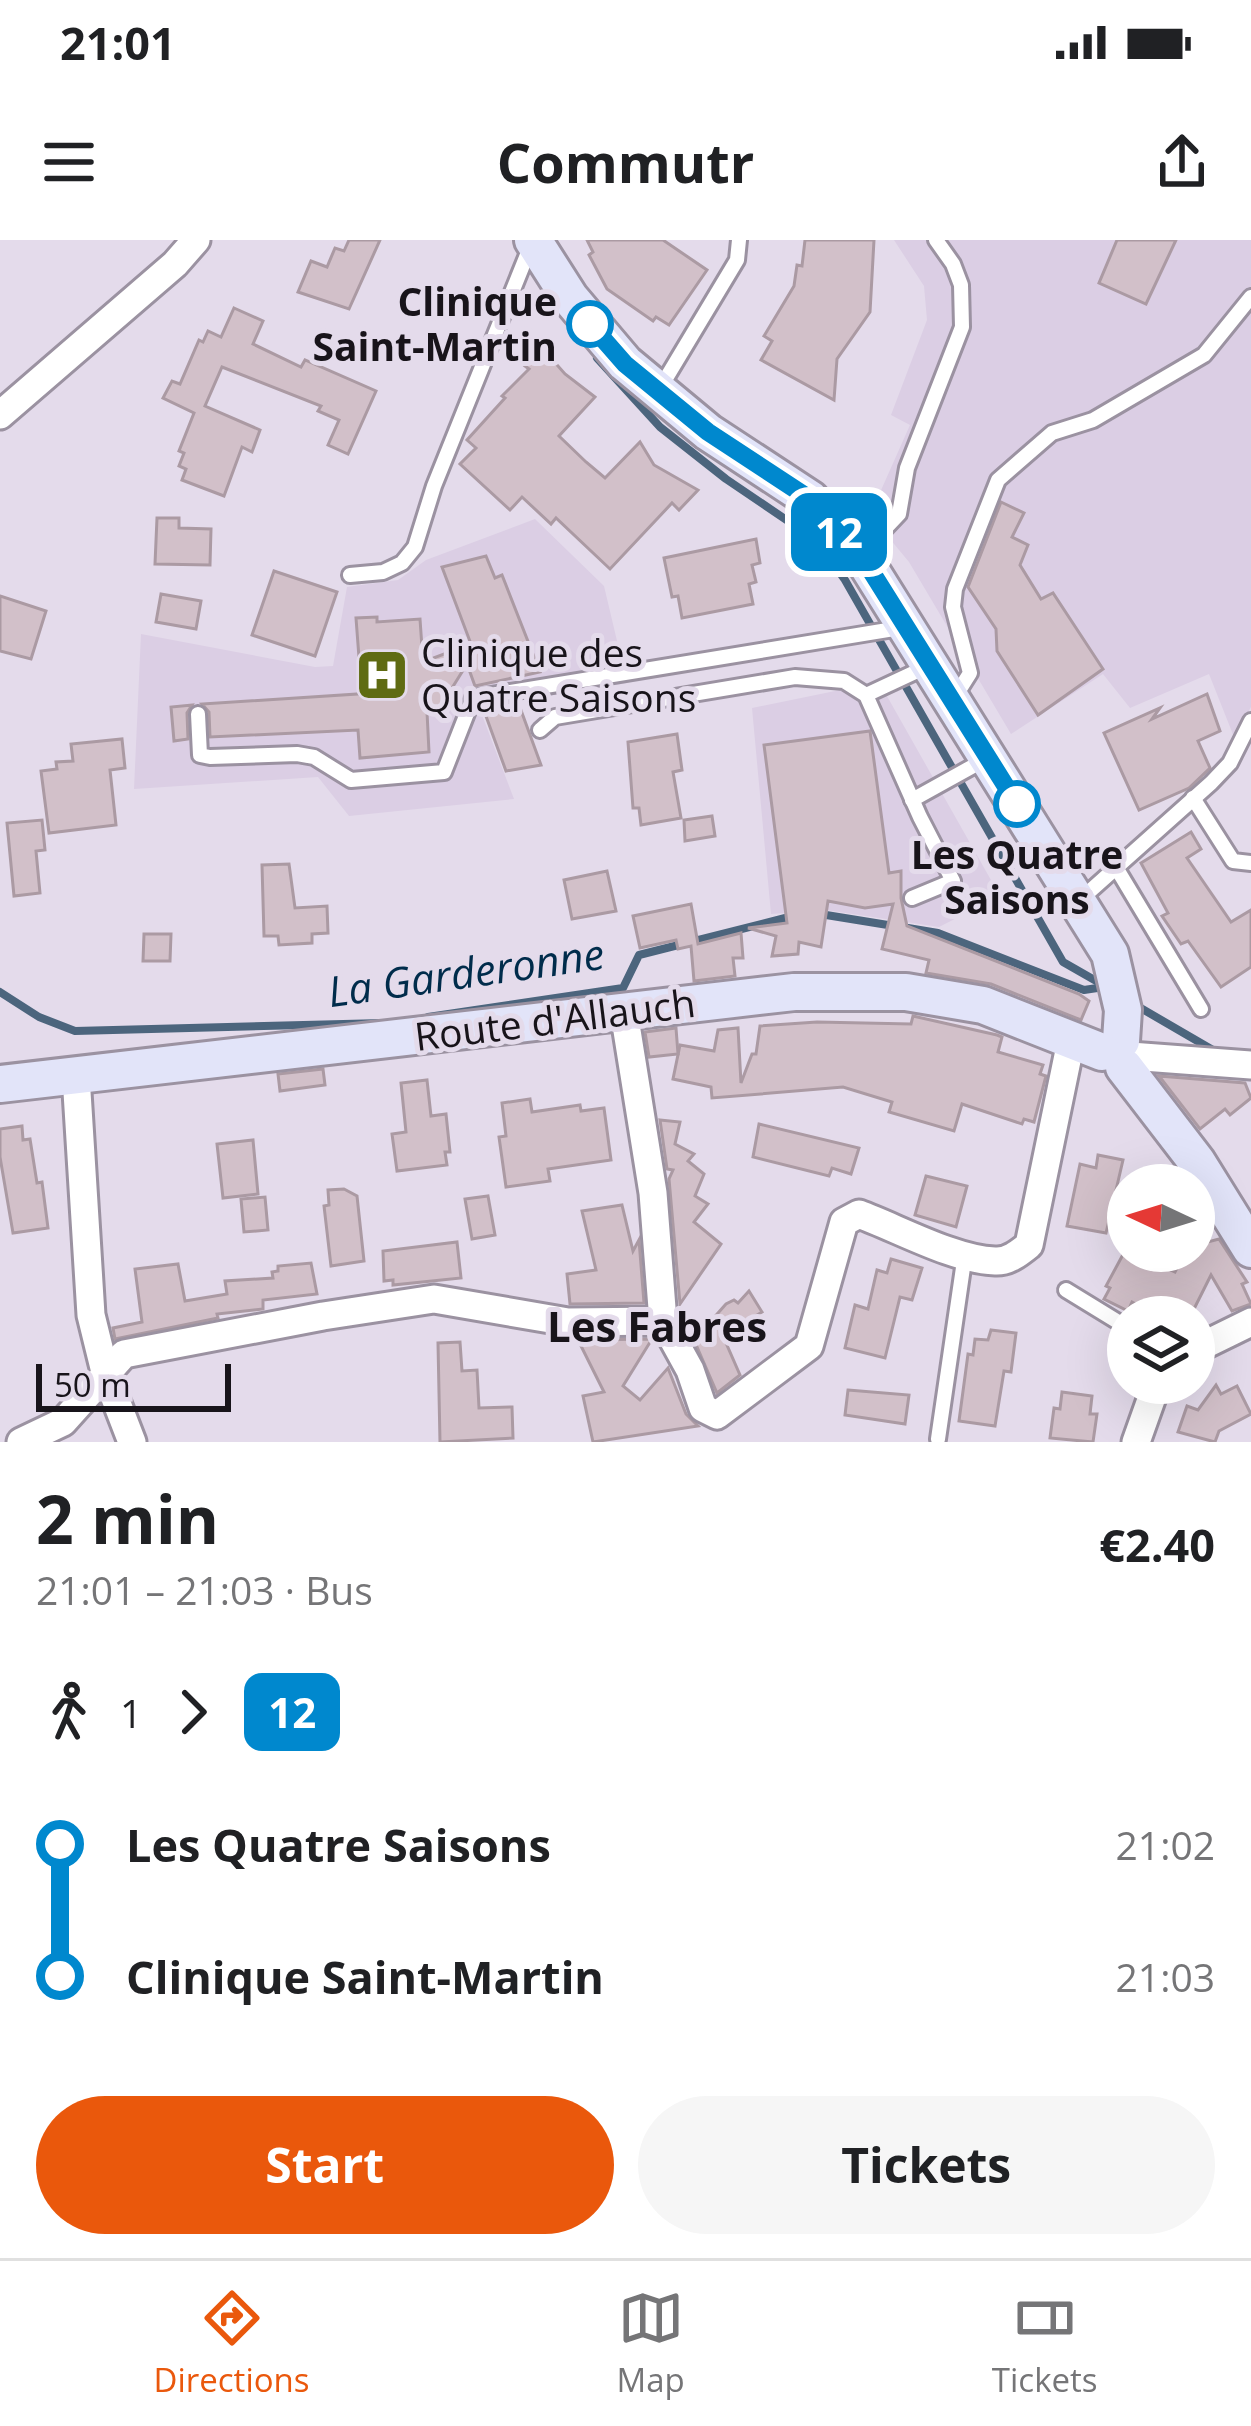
<!DOCTYPE html>
<meta charset="utf-8">
<style>
:root{--surface:#fff;--page:#f6f6f6;--text:#202124;--muted:#757577;--line:#e0e0e0;--accent:#ea580c}
body{margin:0;font-family:"Open Sans",sans-serif;background:var(--page);color:var(--text);height:100vh;display:flex;flex-direction:column;font-size:45px;white-space:nowrap}
*{box-sizing:border-box;margin:0}
p{font-size:39px;color:var(--muted)}
.icon{flex:none;width:66px;height:66px;fill:none;stroke:currentColor;stroke-width:2;stroke-linecap:round;stroke-linejoin:round}
.map{position:relative;height:1202px;overflow:hidden}
.side{display:flex;flex-direction:column;background:var(--surface);flex:1}
.side>*{flex:none}
.badge{padding:0 24px;border-radius:18px;font-size:42px;line-height:78px}
.needle{width:78px;rotate:274deg}
.buttons{position:absolute;left:1107px;top:924px;display:grid;gap:24px}
.buttons a{display:grid;place-items:center;width:108px;height:108px;border-radius:50%;background:var(--surface);box-shadow:0 12px 48px #0002;font-size:60px}
.scale{position:absolute;left:36px;bottom:30px;width:195px;box-sizing:border-box;padding-left:12px;border:6px solid #18141a;border-top:0;font-size:33px;line-height:42px;white-space:nowrap;color:#18141a;-webkit-text-stroke:9px #e4dbeb;paint-order:stroke}
.map>.badge{position:absolute;translate:-50% -50%;box-shadow:0 0 0 6px #fff}
.legs{display:flex;align-items:center;gap:18px;height:132px;padding:0 36px;font-size:39px}
.legs p{margin-inline-start:auto}
.head{display:flex;align-items:center;justify-content:space-between;height:204px;padding:0 36px}
h1{font-size:66px;font-weight:700;line-height:90px}
.action{display:flex;gap:24px;margin-top:auto;padding:24px 36px}
.action a{flex:1;height:138px;border-radius:72px;background:var(--accent);color:#fff;font-size:48px;font-weight:700;line-height:138px;text-align:center}
.action a+a{background:var(--page);color:var(--text)}
ul{padding:0 36px;list-style:none}
li{display:flex;align-items:center;gap:42px;height:132px;font-size:45px}
li i{display:grid;place-items:center;width:18px;height:100%;margin:0 15px;background:currentColor}
li i::after{content:'';width:30px;height:30px;margin:-15px;border:9px solid;border-radius:50%;background:var(--surface)}
li p{margin-inline-start:auto}
li:first-child i{background:linear-gradient(#0000 50%,currentColor 0)}
li:last-child i{background:linear-gradient(currentColor 50%,#0000 0)}
.status{display:flex;justify-content:space-between;align-items:center;height:84px;padding:0 60px;background:var(--surface);direction:ltr}
.status svg{height:33px;fill:currentColor}
header{display:flex;justify-content:space-between;align-items:center;height:156px;padding:0 36px;background:var(--surface);font-size:54px;font-weight:700}
.tabs{display:flex;justify-content:space-around;align-items:center;height:168px;border-top:3px solid var(--line);background:var(--surface);font-size:33px;color:var(--muted)}
.tabs a{display:grid;justify-items:center;gap:6px}
.tabs .on{color:var(--accent)}
.map>svg:first-child{display:block}
.built{fill:#dbcee4}
.lines{fill:none;stroke-linecap:round;stroke-linejoin:round}
.stream{stroke:#4c657d;stroke-width:8}
.building{fill:#d2c0c9;stroke:#ab9aa3;stroke-width:3}
.lane-casing{stroke:#9b92a1;stroke-width:20}
.street-casing{stroke:#9b92a1;stroke-width:33}
.secondary-casing{stroke:#9b92a1;stroke-width:42}
.lane{stroke:#fff;stroke-width:14}
.street{stroke:#fff;stroke-width:27}
.secondary{stroke:#e2e4f9;stroke-width:36}
.line-1-casing{stroke:#fff;stroke-width:27}
.line-1{stroke:#0088ce;stroke-width:18}
.stop-1-dot{fill:#fff;stroke:#0088ce;stroke-width:6}
.labels{text-anchor:middle;stroke-width:10;stroke-linejoin:round;paint-order:stroke}
.stop-label{font-size:39px;font-weight:bold;fill:#18141a;stroke:#e4dbeb;text-anchor:end}
.poi-label{font-size:39px;fill:#18141a;stroke:#e4dbeb;text-anchor:start}
.street-label{font-size:39px;fill:#18141a;stroke:#e4dbeb}
.water-label{font-size:42px;font-style:italic;fill:#002c4b;stroke:#e4dbeb}
.neighbourhood-label{font-size:42px;font-weight:bold;fill:#18141a;stroke:#e4dbeb}
</style>
<div class="status"><b>21:01</b><svg viewBox="0 0 49 12"><path d="M0 12V9h3v3zM5 12V6h3v6zM10 12V3h3v9zM15 12V0h3v12zM26 1h20v11H26zM47 4h2v5h-2z"/></svg></div>
<header><svg class="icon" aria-label="menu" viewBox="0 0 24 24"><path d="M4 6h16M4 12h16M4 18h16"/></svg>Commutr<svg class="icon" aria-label="share" viewBox="0 0 24 24"><path d="M12 15V3M7 8l5-5 5 5M5 13v7h14v-7"/></svg></header>
<div class="map">
<svg width="1251" height="1202" viewBox="0 0 1251 1202">
<rect width="100%" height="100%" fill="#e4dbeb"/>
<g class="built">
<polygon points="894,0 1251,0 1251,467 1234,497 1209,434 1130,468 1103,434 1011,494 909,322 870,275 910,185 891,175 927,80 924,46"/>
<polygon points="535,279 604,346 627,443 479,467 514,559 349,576 318,537 134,549 141,394 315,427 333,426 347,347 398,340 426,320"/>
<polygon points="879,442 1000,656 939,687 826,670 771,674 752,468"/>
</g>
<g class="lines">
<g class="stream">
<polyline points="597,118 660,187 726,239 816,300 845,340 1063,722 1105,746"/>
<polyline points="820,674 894,686"/>
<polyline points="908,688 938,693 1084,750 1104,747"/>
<polyline points="0,752 39,777 75,791 383,783"/>
<polyline points="1132,763 1218,813"/>
<polyline points="428,777 623,748 639,715 793,676"/>
</g>
</g>
<g class="building">
<polygon points="349,0 380,0 349,69 298,52 311,21 327,27 335,8 344,11"/>
<polygon points="587,0 663,0 707,30 669,85 656,77 653,81 607,49 589,15 593,12"/>
<polygon points="805,0 874,0 870,72 837,119 834,160 761,120 772,101 764,96 794,46 797,25 802,26"/>
<polygon points="1117,0 1176,0 1146,64 1099,43"/>
<polygon points="234,68 263,81 253,104 301,127 305,120 376,151 348,214 328,205 339,180 318,171 321,166 222,127 205,166 260,190 252,212 242,207 224,256 182,240 186,229 179,226 184,213 179,211 194,173 163,158 172,141 180,144 199,100 203,102 208,91 221,97"/>
<polygon points="542,108 565,134 595,157 559,196 586,222 605,238 640,202 654,225 698,250 679,270 672,263 610,329 556,278 551,284 522,257 510,270 460,224 476,208 467,200 505,158 502,156 529,129 525,126"/>
<polygon points="1001,262 1024,273 1012,297 1028,305 1020,325 1041,359 1053,353 1103,429 1038,475 997,411 996,389 968,347"/>
<polygon points="157,278 179,278 179,288 211,289 210,325 155,324"/>
<polygon points="756,299 760,323 752,325 756,342 749,344 753,364 682,378 678,356 672,357 664,318"/>
<polygon points="486,316 495,338 502,335 540,432 475,446 467,424 442,464 427,472 429,512 360,518 358,490 210,497 209,472 202,464 372,453 372,441 386,440 360,431 356,378 377,377 377,382 420,379 423,422 471,404 442,327"/>
<polygon points="274,331 337,352 315,416 252,395"/>
<polygon points="161,354 201,361 196,389 156,382"/>
<polygon points="0,356 46,371 31,419 0,411"/>
<polygon points="1207,454 1220,491 1198,501 1210,528 1189,548 1139,570 1104,493 1160,468 1152,479"/>
<polygon points="518,462 541,525 506,531 483,468"/>
<polygon points="192,465 187,473 188,499 174,501 171,467"/>
<polygon points="870,491 889,633 901,631 901,658 907,686 1079,754 1089,761 1081,780 991,744 926,733 929,720 882,709 893,664 865,668 828,661 821,707 799,702 798,714 772,716 776,696 748,688 787,683 764,505"/>
<polygon points="677,494 682,530 673,532 681,578 641,585 639,568 633,568 628,502"/>
<polygon points="122,499 125,528 110,530 116,585 49,593 41,531 57,529 56,522 73,521 71,504"/>
<polygon points="712,576 715,596 685,601 684,580"/>
<polygon points="42,580 45,610 36,611 40,653 14,656 7,583"/>
<polygon points="1191,592 1201,609 1187,618 1231,682 1251,670 1251,727 1221,747 1188,701 1181,704 1162,676 1168,673 1141,623"/>
<polygon points="289,624 295,668 327,666 328,693 312,694 312,703 279,705 278,696 264,696 262,625"/>
<polygon points="607,631 616,671 572,679 564,640"/>
<polygon points="691,664 698,704 741,693 743,718 733,718 735,736 694,741 691,706 678,709 676,700 640,708 633,676"/>
<polygon points="144,694 171,694 170,721 143,721"/>
<polygon points="913,776 997,795 1002,797 998,812 1043,825 1040,834 1046,836 1034,882 1024,879 1022,884 962,864 954,891 889,872 892,862 843,847 712,858 711,847 673,839 680,805 714,811 718,790 738,788 741,843 752,814 756,814 760,786 817,782 911,784"/>
<polygon points="676,788 678,814 649,817 645,792"/>
<polygon points="323,829 325,845 280,851 278,834"/>
<polygon points="1159,836 1245,843 1251,858 1230,875 1225,869 1200,889"/>
<polygon points="427,840 431,876 446,874 450,912 445,912 447,925 397,931 392,894 406,892 401,843"/>
<polygon points="530,859 532,872 580,865 581,871 604,868 611,920 548,929 550,941 506,947 499,897 506,896 502,863"/>
<polygon points="660,880 680,882 675,904 694,914 688,921 704,934 695,956 708,964 694,982 721,1004 680,1064 669,939 673,930 667,929"/>
<polygon points="759,884 859,908 851,934 832,928 829,936 753,917"/>
<polygon points="22,886 23,900 30,899 37,943 42,942 48,988 13,993 0,917 0,889"/>
<polygon points="253,900 258,954 223,958 217,904"/>
<polygon points="1098,915 1123,920 1106,993 1067,986 1080,924 1096,928"/>
<polygon points="926,936 967,946 956,987 915,975"/>
<polygon points="344,949 357,956 364,1021 331,1026 324,966 329,965 328,950"/>
<polygon points="488,956 495,995 472,999 465,959"/>
<polygon points="265,957 268,990 244,992 241,959"/>
<polygon points="622,965 633,1011 639,1000 644,1063 570,1064 567,1034 596,1030 582,971"/>
<polygon points="1194,995 1208,1002 1219,999 1247,1042 1242,1044 1251,1064 1232,1071 1211,1035 1190,1077 1160,1077 1132,1062 1128,1071 1104,1059 1110,1048 1106,1046 1126,1009 1175,1032 1186,1011 1194,1011"/>
<polygon points="457,1002 461,1038 393,1045 393,1040 384,1041 383,1011"/>
<polygon points="891,1019 922,1028 912,1060 900,1057 885,1118 845,1108 855,1065 868,1069 877,1030 887,1033"/>
<polygon points="311,1023 317,1054 263,1060 263,1069 217,1074 218,1078 115,1099 113,1088 142,1082 135,1029 178,1024 185,1061 227,1054 225,1041 273,1038 272,1032 278,1031 278,1026"/>
<polygon points="749,1051 762,1072 723,1096 740,1135 717,1153 694,1100 726,1064 734,1060 738,1063"/>
<polygon points="991,1090 1016,1093 1011,1132 1004,1131 995,1186 959,1181 968,1114 973,1115 975,1099 988,1100"/>
<polygon points="652,1099 623,1146 640,1160 668,1128 686,1174 698,1186 593,1202 583,1156 604,1152 578,1100"/>
<polygon points="460,1102 462,1131 477,1130 479,1168 512,1167 513,1198 440,1202 438,1103"/>
<polygon points="1216,1145 1221,1154 1237,1146 1251,1174 1219,1191 1215,1202 1178,1192 1187,1166 1198,1170"/>
<polygon points="848,1150 909,1155 905,1184 845,1175"/>
<polygon points="1062,1152 1092,1156 1090,1174 1097,1174 1093,1202 1050,1198 1054,1168 1060,1169"/>
</g>
<g class="lines">
<g class="lane-casing">
<g id="lane">
<polyline points="659,150 737,20 739,0"/>
<polyline points="864,311 899,274 907,228 962,87 961,45 953,24 936,0"/>
<polyline points="350,335 383,332 402,323 415,307 434,246 531,5"/>
<polyline points="866,455 926,427"/>
<polyline points="953,460 970,433 953,367 955,349 998,240 1052,193 1093,180 1204,115 1251,57"/>
<polyline points="198,474 200,515 210,517 297,514 314,517 351,540 444,532 473,458 900,388"/>
<polyline points="540,490 555,477 795,437 844,441 866,455 920,577 953,641 912,658"/>
<polyline points="1193,558 1233,621 1251,623"/>
<polyline points="912,560 986,519"/>
<polyline points="1117,629 1201,769"/>
<polyline points="1081,659 1211,543 1230,523 1251,481"/>
<polyline points="1066,1050 1128,1088"/>
<polyline points="938,1199 965,1014"/>
</g>
</g>
<g class="street-casing">
<g id="street">
<polyline points="0,175 175,24 196,0"/>
<polyline points="624,772 653,953 663,1081"/>
<polyline points="1130,816 1251,825"/>
<polyline points="76,836 91,1075 105,1132 132,1202"/>
<polyline points="1194,1110 1251,1082"/>
<path d="M 21,1202 L 63,1182 L 124,1114 L 323,1076 L 434,1059 L 568,1082 L 663,1081 L 690,1130 L 703,1168 L 717,1175 L 809,1106 L 844,982 L 859,974 C 897,988 955,1020 995,1021 C 1008,1022 1019,1013 1029,1005 L 1071,801"/>
<polyline points="1136,1202 1157,1143"/>
</g>
</g>
<g class="secondary-casing">
<g id="secondary">
<polyline points="533,0 570,58 625,123 708,192 810,259 861,315 1110,714 1123,770 1121,801"/>
<polyline points="1124,827 1197,922 1251,1009"/>
<polyline points="0,844 794,752 906,752 983,765 1102,812"/>
</g>
</g>
<use href="#lane" class="lane"/>
<use href="#street" class="street"/>
<use href="#secondary" class="secondary"/>
</g>
<g class="lines">
<g class="line-1-casing">
<polyline id="line-1" points="590,84 625,124 708,192 810,259 861,315 1017,564"/>
</g>
<use href="#line-1" class="line-1"/>
</g>
<defs>
<g id="hospital-square" transform="scale(2.7)"><rect x="-9" y="-9" width="18" height="18" rx="4" fill="#5f6b12" stroke="#e4dbeb"/><path d="M-5-5h3v3.5h4V-5h3V5h-3V1.5h-4V5h-3Z" fill="#fff"/></g>
</defs>
<g fill-rule="evenodd">
<use href="#hospital-square" x="382" y="435"/>
</g>
<g class="stop-1-dot">
<circle cx="590" cy="84" r="21"/>
<circle cx="1017" cy="564" r="21"/>
</g>
<g class="labels">
<g class="stop-label">
<text x="557" y="76">Clinique<tspan x="557" dy="45">Saint-Martin</tspan></text>
<text x="1017" y="629" text-anchor="middle">Les Quatre<tspan x="1017" dy="45">Saisons</tspan></text>
</g>
<g class="poi-label">
<text x="421" y="427">Clinique des<tspan x="421" dy="45">Quatre Saisons</tspan></text>
</g>
<g class="street-label">
<text transform="translate(555 780) rotate(-7)" y="14">Route d'Allauch</text>
</g>
<g class="water-label">
<text transform="translate(466 733) rotate(-8)" y="15">La Garderonne</text>
</g>
<g class="neighbourhood-label">
<text x="657" y="1102">Les Fabres</text>
</g>
</g>
</svg>
<div class="buttons">
<a><svg class="needle" viewBox="-14 -14 28 28"><path d="M0-13l5 13h-10z" fill="#e53935"/><path d="M0 13l5-13h-10z" fill="#757577"/></svg></a>
<a><svg class="icon" aria-label="layers" viewBox="0 0 24 24"><path d="M12 4l9 5-9 5-9-5zM3 14l9 5 9-5"/></svg></a>
</div>
<div class="scale">50 m</div>
<b class="badge" style="left:839px;top:292px;background:#0088ce;color:#fff">12</b>
</div>
<section class="side">
<div class="head"><div><h1>2 min</h1><p>21:01 – 21:03 · Bus</p></div><b>€2.40</b></div>
<div class="legs"><svg class="icon" aria-label="walk" viewBox="0 0 24 24"><circle cx="13" cy="4" r="2"/><path d="M13 8l-2 6 4 7M11 14l-3 7M7 12l3-4h3l4 4"/></svg>1<svg class="icon" aria-label="forward" viewBox="0 0 24 24"><path d="M9 5l7 7-7 7"/></svg><b class="badge" style="background:#0088ce;color:#fff">12</b></div>
<ul>
<li><i style="color:#0088ce"></i><b>Les Quatre Saisons</b><p>21:02</p></li>
<li><i style="color:#0088ce"></i><b>Clinique Saint-Martin</b><p>21:03</p></li>
</ul>
<div class="action"><a>Start</a><a>Tickets</a></div>
</section>
<nav class="tabs">
<a class="on"><svg class="icon" aria-label="directions" viewBox="0 0 24 24"><path d="M12 3l9 9-9 9-9-9zM9 14v-3h6M13 9l2 2-2 2"/></svg>Directions</a>
<a><svg class="icon" aria-label="map" viewBox="0 0 24 24"><path d="M3 6l6-2 6 2 6-2v14l-6 2-6-2-6 2zM9 4v14M15 6v14"/></svg>Map</a>
<a><svg class="icon" aria-label="tickets" viewBox="0 0 24 24"><path d="M3 7h18v10H3zM15 7v10"/></svg>Tickets</a>
</nav>
